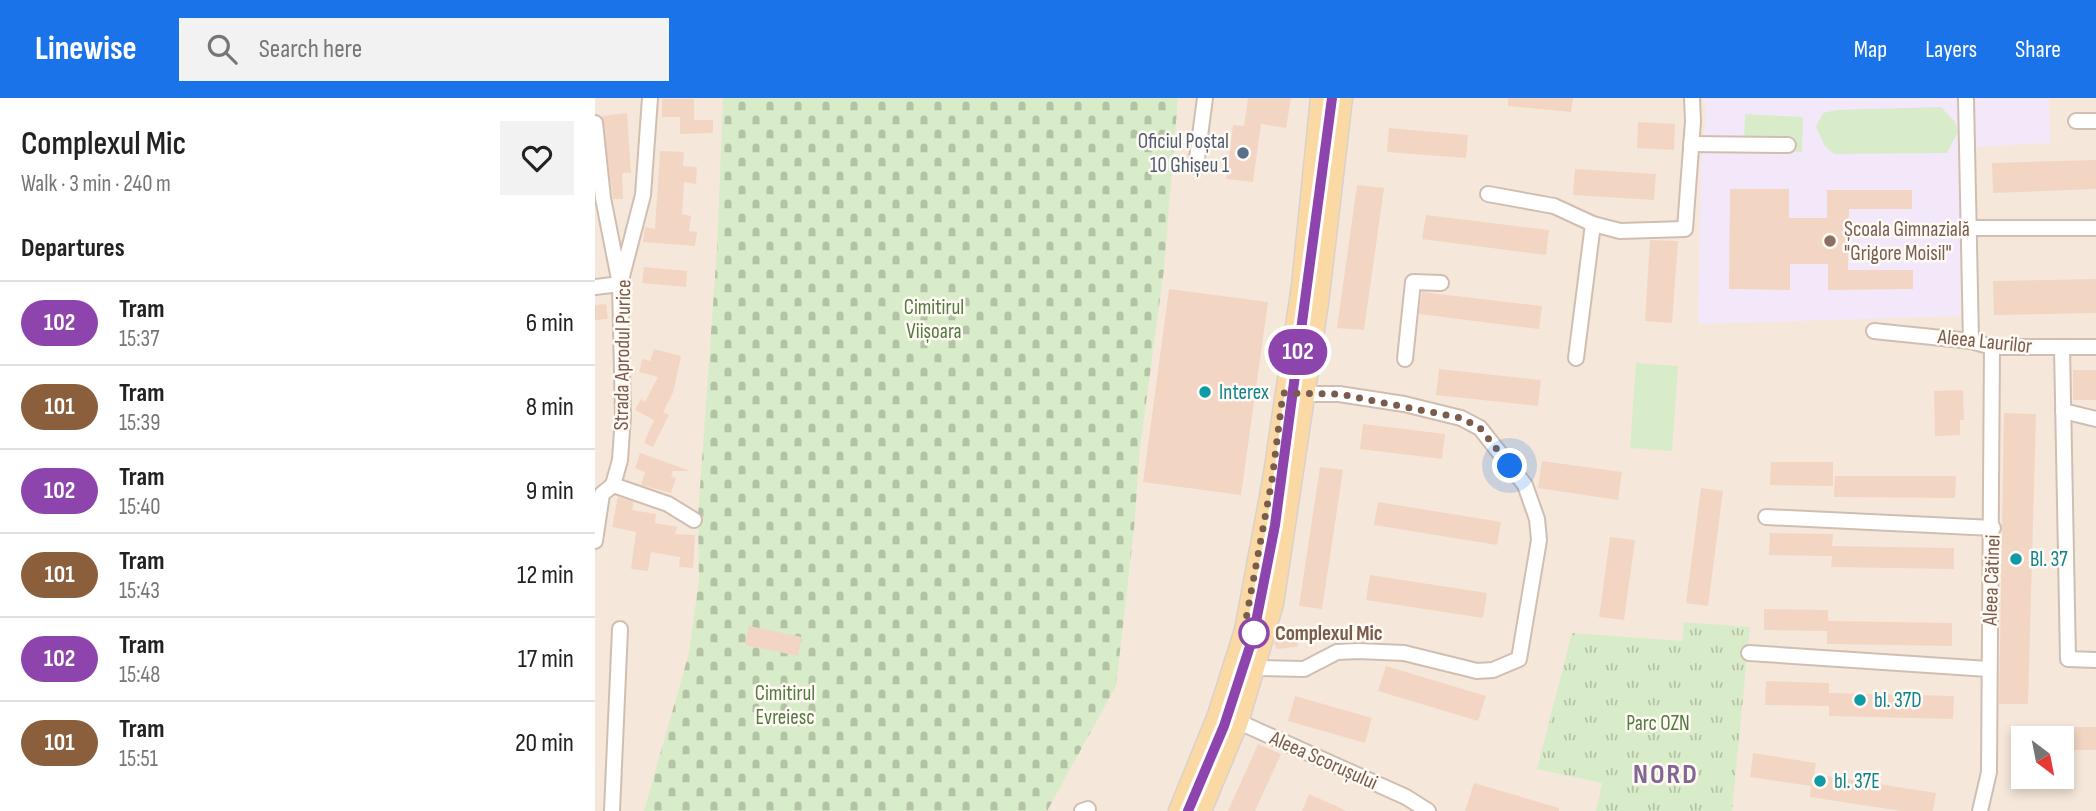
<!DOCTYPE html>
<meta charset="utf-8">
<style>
:root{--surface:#fff;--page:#f2f2f2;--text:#222;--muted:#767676;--line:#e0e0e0;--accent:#1a73e8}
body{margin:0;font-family:"Sofia Sans Condensed",sans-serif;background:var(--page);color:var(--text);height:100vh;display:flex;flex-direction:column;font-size:26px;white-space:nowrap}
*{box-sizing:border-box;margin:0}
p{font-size:23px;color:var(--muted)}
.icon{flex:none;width:38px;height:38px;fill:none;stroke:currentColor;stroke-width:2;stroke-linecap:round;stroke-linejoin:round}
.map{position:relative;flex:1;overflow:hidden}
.panel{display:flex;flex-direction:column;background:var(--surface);width:595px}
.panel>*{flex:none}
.badge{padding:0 14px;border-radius:23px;font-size:24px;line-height:46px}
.needle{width:46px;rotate:148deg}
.controls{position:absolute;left:1416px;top:628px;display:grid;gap:14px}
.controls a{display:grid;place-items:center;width:63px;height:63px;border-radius:0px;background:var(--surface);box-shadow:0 4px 10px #0003;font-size:35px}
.you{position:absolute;width:35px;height:35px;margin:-18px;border:5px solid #fff;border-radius:50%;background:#1a73e8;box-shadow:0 0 0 10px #1a73e833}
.map>.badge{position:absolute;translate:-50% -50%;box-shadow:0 0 0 4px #fff}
h2{padding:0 21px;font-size:26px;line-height:63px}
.round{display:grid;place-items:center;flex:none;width:74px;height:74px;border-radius:0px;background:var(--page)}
.summary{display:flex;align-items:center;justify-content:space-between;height:119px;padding:0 21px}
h1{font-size:33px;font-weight:600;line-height:52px}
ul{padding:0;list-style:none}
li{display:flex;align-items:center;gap:21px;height:84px;padding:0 21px;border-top:2px solid var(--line)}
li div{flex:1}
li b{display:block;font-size:26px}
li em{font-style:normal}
li .badge{min-width:77px;font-weight:700;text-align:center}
header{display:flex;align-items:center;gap:42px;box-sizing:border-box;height:98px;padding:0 35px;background:var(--accent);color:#fff}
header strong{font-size:33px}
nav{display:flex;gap:38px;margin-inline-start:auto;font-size:24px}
.search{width:490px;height:63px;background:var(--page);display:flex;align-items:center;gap:18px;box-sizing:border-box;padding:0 24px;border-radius:0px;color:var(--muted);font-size:26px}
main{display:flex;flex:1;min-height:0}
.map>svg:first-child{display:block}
.residential{fill:#f5e8da;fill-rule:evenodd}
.education{fill:#f3e8fa}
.grass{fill:#d8ecc9}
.cemetery{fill:url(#cemetery-stones)}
.park{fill:url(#park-tufts)}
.building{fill:#f3d5c3}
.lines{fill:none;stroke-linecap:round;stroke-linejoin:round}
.minor-casing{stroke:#d1beb0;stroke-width:18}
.major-casing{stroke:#dad1cd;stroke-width:21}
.minor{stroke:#fff;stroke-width:14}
.major{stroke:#fbd9a5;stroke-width:18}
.tram{stroke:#b9a8c9;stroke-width:2}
.line-casing{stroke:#fff;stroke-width:16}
.line{stroke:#8e44ad;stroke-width:10}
.walk{stroke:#7a5c4d;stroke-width:7;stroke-dasharray:0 12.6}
.service-dot{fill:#5c6f8a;stroke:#fffaf3;stroke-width:2.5}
.education-dot{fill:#8d6e63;stroke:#fffaf3;stroke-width:2.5}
.culture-dot{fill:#0f9aa8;stroke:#fffaf3;stroke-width:2.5}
.stop-dot{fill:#fff;stroke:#8e44ad;stroke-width:3.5}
.labels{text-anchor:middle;stroke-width:5;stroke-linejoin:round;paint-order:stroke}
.service-label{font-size:21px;fill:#4e5e75;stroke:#fffaf3;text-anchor:end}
.education-label{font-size:21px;fill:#785e54;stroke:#fffaf3;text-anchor:start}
.park-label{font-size:21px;fill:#537a41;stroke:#fffaf3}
.street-label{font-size:21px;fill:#7a5c4d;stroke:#fffaf3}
.culture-label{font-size:21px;fill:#0d838f;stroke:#fffaf3;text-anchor:start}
.stop-label{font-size:21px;font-weight:bold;fill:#7a5c4d;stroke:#fffaf3;text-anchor:start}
.district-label{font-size:28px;font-weight:bold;letter-spacing:2px;fill:#846695;stroke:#fffaf3}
</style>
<header>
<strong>Linewise</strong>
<div class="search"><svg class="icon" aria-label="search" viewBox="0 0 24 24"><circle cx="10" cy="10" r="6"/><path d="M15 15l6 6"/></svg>Search here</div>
<nav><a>Map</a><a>Layers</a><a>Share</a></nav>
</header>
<main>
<section class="panel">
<div class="summary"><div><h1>Complexul Mic</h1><p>Walk · 3 min · 240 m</p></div><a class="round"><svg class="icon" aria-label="heart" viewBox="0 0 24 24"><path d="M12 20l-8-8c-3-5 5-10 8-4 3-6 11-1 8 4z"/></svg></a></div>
<h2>Departures</h2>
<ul>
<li><span class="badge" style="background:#8e44ad;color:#fff">102</span><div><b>Tram</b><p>15:37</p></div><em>6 min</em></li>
<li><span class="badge" style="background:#8b5e3c;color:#fff">101</span><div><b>Tram</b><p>15:39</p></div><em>8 min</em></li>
<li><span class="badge" style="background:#8e44ad;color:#fff">102</span><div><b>Tram</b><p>15:40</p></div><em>9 min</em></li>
<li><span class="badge" style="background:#8b5e3c;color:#fff">101</span><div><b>Tram</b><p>15:43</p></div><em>12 min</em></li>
<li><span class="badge" style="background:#8e44ad;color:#fff">102</span><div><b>Tram</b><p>15:48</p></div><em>17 min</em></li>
<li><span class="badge" style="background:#8b5e3c;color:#fff">101</span><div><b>Tram</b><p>15:51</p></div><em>20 min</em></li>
</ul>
</section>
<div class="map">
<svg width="1501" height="713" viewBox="0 0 1501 713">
<defs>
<pattern id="cemetery-stones" width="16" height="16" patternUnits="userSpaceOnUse" patternTransform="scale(1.75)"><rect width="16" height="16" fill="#d8ecc9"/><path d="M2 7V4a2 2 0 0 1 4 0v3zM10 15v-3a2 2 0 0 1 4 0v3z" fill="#b4c2a5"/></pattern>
<pattern id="park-tufts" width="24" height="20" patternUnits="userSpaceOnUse" patternTransform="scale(1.75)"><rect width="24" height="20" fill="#d8ecc9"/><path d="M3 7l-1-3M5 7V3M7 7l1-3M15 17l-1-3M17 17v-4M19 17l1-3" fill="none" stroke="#b4c2a5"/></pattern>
</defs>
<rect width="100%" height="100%" fill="#fdf6ec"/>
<path class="residential" d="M 0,0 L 1501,0 L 1501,713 L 0,713 ZM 1428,640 L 1466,640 L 1466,679 L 1428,679 Z"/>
<g class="education">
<polygon points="1108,0 1364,0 1366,218 1103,226 1106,69 1112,7 1108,7"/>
<polygon points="1376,0 1454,0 1455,45 1376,49"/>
</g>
<g class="grass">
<polygon points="1346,9 1360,24 1363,34 1352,55 1239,56 1230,48 1221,29 1228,15 1242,12"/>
<polygon points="1150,16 1208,19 1207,54 1149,51"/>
<polygon points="1041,265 1083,268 1077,353 1035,350"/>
</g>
<polygon class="cemetery" points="128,0 583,0 569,171 545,350 539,431 521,588 452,713 49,713 94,555 104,481 103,418 122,151"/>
<polygon class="park" points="1089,524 1155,529 1137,713 1001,713 1007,685 942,671 977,535 1087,543"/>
<g class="building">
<polygon points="653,0 696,0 691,30 666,26 658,84 631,81 638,27 649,28"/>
<polygon points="913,0 978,0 976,14 913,8"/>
<polygon points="67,1 99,1 99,22 118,22 118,35 85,36 85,19 67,19"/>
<polygon points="32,15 36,75 27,75 28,101 18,101 7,18"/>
<polygon points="1043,24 1080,26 1079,52 1042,50"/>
<polygon points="794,30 873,37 871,60 792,54"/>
<polygon points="65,53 89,54 88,68 102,69 101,86 89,84 87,116 96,118 94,133 102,134 100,148 48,144 50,129 60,131"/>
<polygon points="1501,62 1501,91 1398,95 1397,65"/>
<polygon points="980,71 1061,76 1059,102 978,97"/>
<polygon points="762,87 789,90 769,232 742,230"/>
<polygon points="1135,91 1194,91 1194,120 1232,120 1232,92 1317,92 1317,111 1254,111 1253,172 1318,172 1318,191 1233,192 1233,166 1195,166 1195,192 1134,191"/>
<polygon points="831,117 954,132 951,157 827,141"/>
<polygon points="1055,142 1083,143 1077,225 1050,223"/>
<polygon points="49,169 92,173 91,189 47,185"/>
<polygon points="1501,181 1501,215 1399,217 1398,183"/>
<polygon points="574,191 673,204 646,397 548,384"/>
<polygon points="827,194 947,208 944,231 824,216"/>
<polygon points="11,206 13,221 0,222 0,207"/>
<polygon points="59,251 86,258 78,295 68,314 74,317 58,349 49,345 59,322 40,312 46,301 50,304 63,279 44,274 47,261 55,263"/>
<polygon points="844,271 946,282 943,308 841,297"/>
<rect x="1478" y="272" width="23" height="30"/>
<polygon points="1368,292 1369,322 1365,322 1365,337 1340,338 1339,293"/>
<polygon points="1409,315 1441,316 1433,606 1404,606"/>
<polygon points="768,326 850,336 847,361 765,351"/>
<polygon points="45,355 93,372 93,373 78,373 76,378 81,380 76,395 46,387 50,374 40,370"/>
<polygon points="947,363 1027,374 1023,402 943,390"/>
<polygon points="1176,364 1238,364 1238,388 1175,387"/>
<polygon points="725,369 748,372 727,511 704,508"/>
<polygon points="1240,378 1361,378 1360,400 1239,399"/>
<polygon points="1106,390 1128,393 1113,508 1091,505"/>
<polygon points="23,399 39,404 37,412 61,416 60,425 82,429 80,436 100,437 98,470 84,469 85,459 56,454 53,473 36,471 41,434 17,429"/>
<polygon points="783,404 906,424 902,447 779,427"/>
<polygon points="1175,435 1238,436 1237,448 1359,450 1359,471 1236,469 1237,458 1174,457"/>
<polygon points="1015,439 1040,442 1029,522 1004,519"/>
<polygon points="775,477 892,495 888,520 771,502"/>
<polygon points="1169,511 1233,512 1233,523 1357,525 1357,548 1232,546 1232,533 1169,532"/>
<polygon points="154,528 207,539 203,558 150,547"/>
<polygon points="683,531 705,535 702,549 682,551 679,546"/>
<polygon points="791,568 891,598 883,623 783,593"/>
<polygon points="1171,583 1234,585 1234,595 1359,598 1358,621 1234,618 1234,608 1170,607"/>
<polygon points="700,598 777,620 770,645 693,623"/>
<polygon points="1452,629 1501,629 1501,652 1466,652 1466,640 1452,640"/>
<polygon points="663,646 686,656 660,713 633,713"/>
<polygon points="1158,655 1221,665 1219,676 1341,695 1338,713 1306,713 1215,699 1216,688 1155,679"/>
<polygon points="879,685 964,710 964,713 870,713"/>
<polygon points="714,696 752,713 707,713"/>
</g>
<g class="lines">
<g class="minor-casing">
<g id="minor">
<polyline points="1371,0 1376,243"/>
<polyline points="1481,23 1501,23"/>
<polyline points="0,25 8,100 24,181"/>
<polyline points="1096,46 1193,47"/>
<polyline points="601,68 610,0"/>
<polyline points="893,96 959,108 998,126 981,260"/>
<polyline points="998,126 1025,133 1090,131 1098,23 1097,0"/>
<polyline points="1374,130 1501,130"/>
<polyline points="0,189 25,186"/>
<polyline points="1279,233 1376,243 1397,249 1501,249"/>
<polyline points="1467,249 1473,561 1501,562"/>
<polyline points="810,261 818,184 846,185"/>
<polyline points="1468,313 1501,321"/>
<polyline points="18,387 25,362 28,318 25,186 48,97 55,0"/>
<polyline points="18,387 73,406 99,422"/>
<polyline points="1171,419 1398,430"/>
<polyline points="0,443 7,396 18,387"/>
<polyline points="1154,555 1393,571"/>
<polyline points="661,570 709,571 742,554 763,553 809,555 882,573 898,572 924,561 944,442 942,421 930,387 885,330 866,320 809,306 744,296 700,296"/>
<polyline points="622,617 644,624 811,699 833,713"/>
<polyline points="17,713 25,531"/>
<polyline points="487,713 493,711"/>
<polyline points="1385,713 1394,674 1397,249"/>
</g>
</g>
<g class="major-casing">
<g id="major">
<polyline points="583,713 622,617 649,532 677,382 706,188 725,0"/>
<polyline points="607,713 644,624 679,506 724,205 748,0"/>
</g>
</g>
<use href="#minor" class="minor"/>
<use href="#major" class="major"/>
<polyline class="tram" points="593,713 629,628 658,539 680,427 737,0"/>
</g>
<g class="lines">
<g class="line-casing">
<polyline id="line" points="593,713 629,628 658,539 680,427 737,0"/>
</g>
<use href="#line" class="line"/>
<polyline class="walk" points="659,535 649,532 677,382 688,295 744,296 866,320 885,330 915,368"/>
</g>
<circle class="service-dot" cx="648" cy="55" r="7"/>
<circle class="education-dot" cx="1235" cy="143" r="7"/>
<g class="culture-dot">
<circle cx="610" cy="294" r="7"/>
<circle cx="1421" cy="461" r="7"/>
<circle cx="1265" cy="602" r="7"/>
<circle cx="1225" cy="683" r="7"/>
</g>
<circle class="stop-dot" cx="659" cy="535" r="14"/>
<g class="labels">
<g class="service-label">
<text x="634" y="50">Oficiul Poștal<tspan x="634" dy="24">10 Ghișeu 1</tspan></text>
</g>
<g class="education-label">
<text x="1249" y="138">Școala Gimnazială<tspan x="1249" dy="24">"Grigore Moisil"</tspan></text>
</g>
<g class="park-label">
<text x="339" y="216">Cimitirul<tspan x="339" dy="24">Viișoara</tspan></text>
<text x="190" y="602">Cimitirul<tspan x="190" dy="24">Evreiesc</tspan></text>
<text x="1063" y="632">Parc OZN</text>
</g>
<g class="street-label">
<text transform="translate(1390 243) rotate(6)" y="7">Aleea Laurilor</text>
<text transform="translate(27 257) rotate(-89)" y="7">Strada Aprodul Purice</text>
<text transform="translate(1396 482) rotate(-88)" y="7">Aleea Cătinei</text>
<text transform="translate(729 662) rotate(24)" y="7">Aleea Scorușului</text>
</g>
<g class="culture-label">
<text x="624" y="301">Interex</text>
<text x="1435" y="468">Bl. 37</text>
<text x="1279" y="609">bl. 37D</text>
<text x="1239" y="690">bl. 37E</text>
</g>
<g class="stop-label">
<text x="680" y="542">Complexul Mic</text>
</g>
<g class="district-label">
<text x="1071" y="685">NORD</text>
</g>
</g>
</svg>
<div class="controls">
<a><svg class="needle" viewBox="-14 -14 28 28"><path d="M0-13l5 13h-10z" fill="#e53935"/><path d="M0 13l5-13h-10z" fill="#767676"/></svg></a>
</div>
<div class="you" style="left:915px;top:368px"></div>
<b class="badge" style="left:703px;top:254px;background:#8e44ad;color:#fff">102</b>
</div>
</main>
